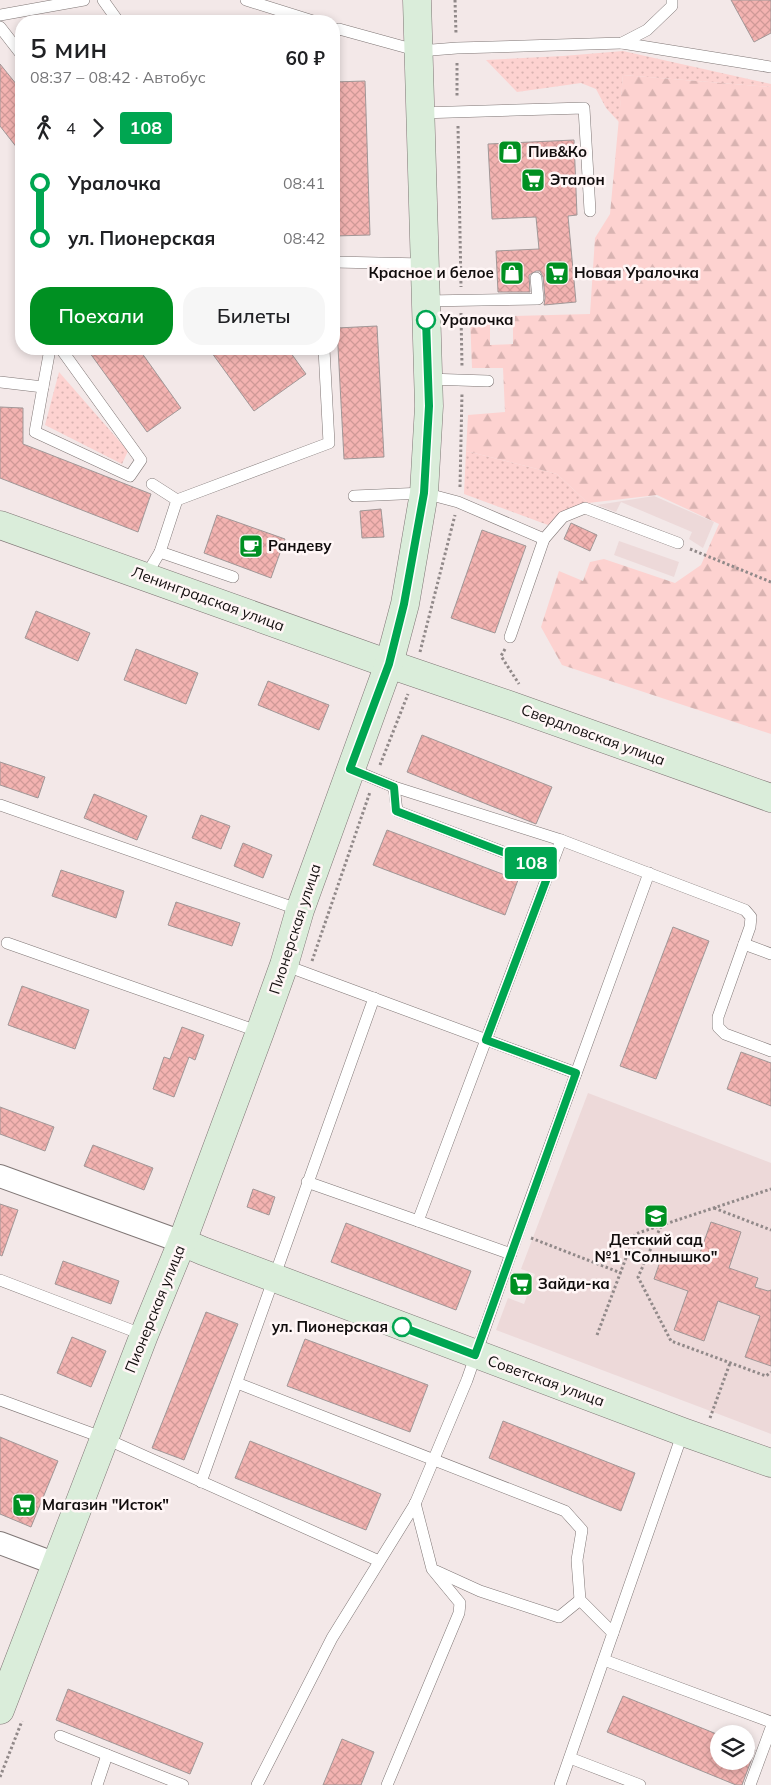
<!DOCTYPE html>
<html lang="ru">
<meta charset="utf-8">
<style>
:root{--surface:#fff;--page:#f6f6f6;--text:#202124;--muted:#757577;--accent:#009022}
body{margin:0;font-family:Mulish,sans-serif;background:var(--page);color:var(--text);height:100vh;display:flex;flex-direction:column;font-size:19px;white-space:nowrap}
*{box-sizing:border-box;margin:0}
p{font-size:16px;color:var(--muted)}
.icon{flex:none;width:28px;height:28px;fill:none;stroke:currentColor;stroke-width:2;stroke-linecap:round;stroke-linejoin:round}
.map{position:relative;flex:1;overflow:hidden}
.sheet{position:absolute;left:15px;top:15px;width:325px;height:340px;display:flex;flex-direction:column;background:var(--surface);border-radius:20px;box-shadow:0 2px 8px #0003}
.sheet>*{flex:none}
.badge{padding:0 10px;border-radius:4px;font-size:18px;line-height:32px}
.tools{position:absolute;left:710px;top:1725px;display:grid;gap:10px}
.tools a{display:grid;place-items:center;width:45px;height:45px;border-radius:50%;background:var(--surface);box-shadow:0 2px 8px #0003;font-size:25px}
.map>.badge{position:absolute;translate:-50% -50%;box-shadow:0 0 0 2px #fff}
.legs{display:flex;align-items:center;gap:8px;height:55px;padding:0 15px;font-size:16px}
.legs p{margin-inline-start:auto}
.head{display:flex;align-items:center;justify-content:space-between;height:85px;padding:0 15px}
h1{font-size:28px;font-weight:600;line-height:38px}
.button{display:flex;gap:10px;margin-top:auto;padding:10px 15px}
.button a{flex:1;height:58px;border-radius:20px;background:var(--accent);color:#fff;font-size:20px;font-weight:600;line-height:58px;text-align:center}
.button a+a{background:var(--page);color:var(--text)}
ul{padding:0 15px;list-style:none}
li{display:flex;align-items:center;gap:18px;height:55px;font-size:19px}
li i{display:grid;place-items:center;width:8px;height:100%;margin:0 6px;background:currentColor}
li i::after{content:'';width:12px;height:12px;margin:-6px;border:4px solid;border-radius:50%;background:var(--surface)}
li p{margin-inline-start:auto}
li:first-child i{background:linear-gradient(#0000 50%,currentColor 0)}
li:last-child i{background:linear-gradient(currentColor 50%,#0000 0)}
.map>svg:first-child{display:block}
.built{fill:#edd9d9}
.green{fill:url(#green-dots)}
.forest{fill:url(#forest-firs)}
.building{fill:url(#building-cross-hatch);stroke:#a19797}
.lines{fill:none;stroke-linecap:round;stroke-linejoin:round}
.lane-casing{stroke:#7f7675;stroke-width:12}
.street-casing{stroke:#7f7675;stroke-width:24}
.secondary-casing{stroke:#7f7675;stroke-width:29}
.path{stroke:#918989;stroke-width:3;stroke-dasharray:2.5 2.5;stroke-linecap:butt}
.lane{stroke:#fff;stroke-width:11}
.street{stroke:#fff;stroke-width:22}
.secondary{stroke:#daedda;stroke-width:28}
.line-1-casing{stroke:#fff;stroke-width:11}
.line-1{stroke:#00a651;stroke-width:8}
.stop-1-dot{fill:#fff;stroke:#00a651;stroke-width:2.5}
.labels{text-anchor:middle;stroke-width:5;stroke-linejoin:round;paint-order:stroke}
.poi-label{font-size:15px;font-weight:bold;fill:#110d0d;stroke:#fff6f6;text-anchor:start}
.stop-label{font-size:15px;font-weight:bold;fill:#110d0d;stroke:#fff6f6;text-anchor:start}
.street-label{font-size:15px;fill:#110d0d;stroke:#fff6f6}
</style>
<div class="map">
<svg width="771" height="1785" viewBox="0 0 771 1785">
<defs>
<pattern id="green-dots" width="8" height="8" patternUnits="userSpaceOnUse" patternTransform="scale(1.25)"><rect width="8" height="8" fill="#fdd2d0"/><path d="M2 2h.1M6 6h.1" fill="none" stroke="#d8b3b1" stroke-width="1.8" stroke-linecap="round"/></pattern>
<pattern id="forest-firs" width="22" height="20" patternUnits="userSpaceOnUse" patternTransform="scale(1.25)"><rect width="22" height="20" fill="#fdd2d0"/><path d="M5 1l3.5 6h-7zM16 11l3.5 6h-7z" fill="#d8b3b1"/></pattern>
<pattern id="building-cross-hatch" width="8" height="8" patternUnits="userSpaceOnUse" patternTransform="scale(1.25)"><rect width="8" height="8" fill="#f3b3b1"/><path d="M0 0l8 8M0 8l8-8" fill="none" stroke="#cf9997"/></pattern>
</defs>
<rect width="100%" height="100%" fill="#f3e8e8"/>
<g class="built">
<polygon points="654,496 714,522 703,548 689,539 692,532 621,502 616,512 597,505"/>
<polygon points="619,541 679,562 674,577 614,555"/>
<polygon points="588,1093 771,1163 771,1434 496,1330 508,1298 524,1304 535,1274 521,1269"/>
</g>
<g class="green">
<polygon points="623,51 771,84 771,87 623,75 619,122 606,108 596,89 581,83 517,92 486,60 563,56"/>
<polygon points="59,372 128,451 122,464 45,425"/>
<polygon points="466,451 557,474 588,503 548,525 464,494"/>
</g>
<polygon class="forest" points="623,75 771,87 771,734 562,665 541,627 559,571 583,581 590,562 604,559 675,583 701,565 719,524 657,495 588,503 557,474 466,451 468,415 505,412 503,368 472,368 470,316 490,316 490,345 513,344 513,316 590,314 595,238 610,214"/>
<g class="building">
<polygon points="731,0 771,0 771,33 754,42"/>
<polygon points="0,64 21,90 21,153 0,126"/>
<polygon points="365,81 370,235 334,236 334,82"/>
<polygon points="574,140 577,215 568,216 576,302 544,305 545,298 543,277 540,271 536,271 529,275 530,292 498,292 496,251 539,249 536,217 492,219 488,144"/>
<polygon points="377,326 384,457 344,459 337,328"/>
<polygon points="87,349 139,349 181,408 147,432"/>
<polygon points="209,349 288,349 306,374 254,411"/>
<polygon points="0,407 23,408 23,444 151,494 138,532 0,478"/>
<polygon points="381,509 384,537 362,538 360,511"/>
<polygon points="217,515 285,539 271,578 204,553"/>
<polygon points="571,523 597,535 590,551 564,539"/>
<polygon points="482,530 526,546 495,633 451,618"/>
<polygon points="36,611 90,633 78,661 25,638"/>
<polygon points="136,649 198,673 186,704 124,680"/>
<polygon points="268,681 329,705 319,730 258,705"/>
<polygon points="422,735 552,787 536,824 407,772"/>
<polygon points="0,762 45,777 38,798 0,785"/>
<polygon points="94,794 147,816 137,840 84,818"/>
<polygon points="201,815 230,826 221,849 192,838"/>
<polygon points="387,830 518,880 505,915 373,865"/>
<polygon points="243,843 272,855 263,878 234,866"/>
<polygon points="61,870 124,891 116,918 52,896"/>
<polygon points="176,902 240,923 232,946 168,925"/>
<polygon points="673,927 709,941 656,1079 620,1066"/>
<polygon points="22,986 89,1010 75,1049 8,1025"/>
<polygon points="182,1027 204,1035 195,1060 189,1057 174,1097 153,1089 164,1057 170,1059"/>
<polygon points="741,1052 771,1063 771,1106 727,1089"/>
<polygon points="0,1107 54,1127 45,1151 0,1134"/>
<polygon points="93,1145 153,1168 144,1190 84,1166"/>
<polygon points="253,1189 275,1197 269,1215 247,1207"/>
<polygon points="0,1204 18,1210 2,1256 0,1255"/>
<polygon points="711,1222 741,1232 729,1268 758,1278 755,1287 768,1291 771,1290 771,1366 745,1357 760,1316 718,1301 704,1341 674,1330 688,1291 654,1279 663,1253 696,1264"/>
<polygon points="346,1223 471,1271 456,1310 331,1262"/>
<polygon points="63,1261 119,1281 111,1304 55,1284"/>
<polygon points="206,1312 238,1324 184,1460 152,1448"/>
<polygon points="72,1337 106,1351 91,1387 57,1373"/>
<polygon points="305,1339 428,1385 410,1432 287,1386"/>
<polygon points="503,1421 635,1473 621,1511 489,1458"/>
<polygon points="0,1437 58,1461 31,1527 0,1514"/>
<polygon points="250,1441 381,1494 366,1530 235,1478"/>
<polygon points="68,1689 203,1743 190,1774 56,1720"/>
<polygon points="623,1696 719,1735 719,1761 746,1761 746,1746 755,1750 742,1785 736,1785 607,1732"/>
<polygon points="342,1739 374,1752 361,1785 323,1785"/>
</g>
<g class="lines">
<g class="lane-casing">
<g id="lane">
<polyline points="103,0 118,21"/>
<polyline points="246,0 313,21"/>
<polyline points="0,15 84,0"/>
<polyline points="0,27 21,54"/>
<polyline points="334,33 339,29 419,51 457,48 622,43 647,30 672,6 672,0"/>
<polyline points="622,43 771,67"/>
<polyline points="420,113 584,108 590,211"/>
<polyline points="334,262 424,264"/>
<polyline points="426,301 538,299 536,278"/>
<polyline points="428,379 488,381"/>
<polyline points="0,382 43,387 50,349"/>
<polyline points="43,387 35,432 130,476 141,460 61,349"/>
<polyline points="354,496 424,493 458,502 544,539 563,517 585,508 678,543"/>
<polyline points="177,500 329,443 324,349"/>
<polyline points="160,552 233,577"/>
<polyline points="145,577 160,552 177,500 152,484"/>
<polyline points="510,637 544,539"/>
<polyline points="351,769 394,787 561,840 745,910 751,917 750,927 718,1017 718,1027 725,1034 771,1051"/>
<polyline points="394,787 397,811 550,870"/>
<polyline points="0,805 300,910"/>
<polyline points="7,943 260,1032"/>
<polyline points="744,944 771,954"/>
<polyline points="284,965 576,1073"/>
<polyline points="307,1182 418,1221"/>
<polyline points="511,1254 418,1221 561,840"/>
<polyline points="0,1280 144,1335"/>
<polyline points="237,1383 565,1511 582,1530 577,1560 580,1600 613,1633"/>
<polyline points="0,1400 104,1438 379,1561"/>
<polyline points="201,1482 374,998"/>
<polyline points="436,1571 480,1591 559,1617 580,1600"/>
<polyline points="604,1660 771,1722"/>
<polyline points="60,1736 183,1785"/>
<polyline points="570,1758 640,1785"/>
<polyline points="97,1785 107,1755"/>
<polyline points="257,1785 332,1638 415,1504 467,1380 518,1233 649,873"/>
<polyline points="387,1785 459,1613 460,1603 432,1569 415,1503"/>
<polyline points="560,1785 683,1432"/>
<polyline points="750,1785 771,1728"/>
</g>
</g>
<g class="street-casing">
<g id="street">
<polyline points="0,1176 182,1242"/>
<polyline points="0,1543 56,1564"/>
</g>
</g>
<g class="secondary-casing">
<g id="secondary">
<polyline points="0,525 389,664 512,706 771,798"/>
<polyline points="182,1242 203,1251 683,1432 771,1463"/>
<polyline points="0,1710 144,1335 182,1242 260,1032 284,965 300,910 389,664 405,604 424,493 429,406 417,0"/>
</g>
</g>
<g class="path">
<polyline points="455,0 456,34"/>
<polyline points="457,63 457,97"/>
<polyline points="458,126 461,287"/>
<polyline points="461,313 462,367"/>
<polyline points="460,487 462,393"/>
<polyline points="690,549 771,582"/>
<polyline points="505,649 501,656 519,684"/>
<polyline points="420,652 455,515"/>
<polyline points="380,765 408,694"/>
<polyline points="312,961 370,792"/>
<polyline points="714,1208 771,1230"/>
<polyline points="661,1226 638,1277 671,1341 766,1376 771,1372"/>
<polyline points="531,1238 621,1273"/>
<polyline points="597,1335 635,1234 771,1189"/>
<polyline points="710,1418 730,1363"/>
<polyline points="0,1777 22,1721"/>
</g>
<use href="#lane" class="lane"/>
<use href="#street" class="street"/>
<use href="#secondary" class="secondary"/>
</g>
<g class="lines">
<g class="line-1-casing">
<polyline id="line-1" points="402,1327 475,1355 576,1073 486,1040 550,870 396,811 394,787 350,769 389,664 404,604 424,493 429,406 426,320"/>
</g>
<use href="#line-1" class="line-1"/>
</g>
<defs>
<g id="shop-square" transform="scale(1.25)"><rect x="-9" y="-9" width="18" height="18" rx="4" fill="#009022" stroke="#fff6f6"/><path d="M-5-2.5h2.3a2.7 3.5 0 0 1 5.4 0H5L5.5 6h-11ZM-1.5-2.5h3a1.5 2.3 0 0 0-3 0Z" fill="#fff"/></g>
<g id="supermarket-square" transform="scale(1.25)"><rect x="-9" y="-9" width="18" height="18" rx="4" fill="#009022" stroke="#fff6f6"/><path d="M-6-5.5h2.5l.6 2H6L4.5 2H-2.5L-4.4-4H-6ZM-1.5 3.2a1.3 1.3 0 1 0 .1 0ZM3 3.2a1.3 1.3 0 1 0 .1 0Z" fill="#fff"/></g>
<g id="cafe-square" transform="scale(1.25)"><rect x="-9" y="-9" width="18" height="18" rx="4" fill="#009022" stroke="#fff6f6"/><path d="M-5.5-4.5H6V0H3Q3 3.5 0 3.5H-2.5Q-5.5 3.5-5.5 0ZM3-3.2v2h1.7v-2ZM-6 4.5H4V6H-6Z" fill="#fff"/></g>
<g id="school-square" transform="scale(1.25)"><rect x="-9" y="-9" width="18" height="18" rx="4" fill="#009022" stroke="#fff6f6"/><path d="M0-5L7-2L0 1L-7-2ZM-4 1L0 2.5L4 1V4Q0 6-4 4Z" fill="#fff"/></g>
</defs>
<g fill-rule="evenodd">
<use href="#shop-square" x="510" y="152"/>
<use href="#supermarket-square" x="533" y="180"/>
<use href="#shop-square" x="512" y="273"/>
<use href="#supermarket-square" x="557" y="273"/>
<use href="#cafe-square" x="251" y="546"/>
<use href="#school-square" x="656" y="1216"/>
<use href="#supermarket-square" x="521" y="1284"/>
<use href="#supermarket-square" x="24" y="1505"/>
</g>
<g class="stop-1-dot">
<circle cx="426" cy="320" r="9"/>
<circle cx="402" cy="1327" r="9"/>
</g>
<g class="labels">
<g class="poi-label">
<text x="528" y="157">Пив&amp;Ко</text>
<text x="550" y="185">Эталон</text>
<text x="494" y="278" text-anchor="end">Красное и белое</text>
<text x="574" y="278">Новая Уралочка</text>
<text x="268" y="551">Рандеву</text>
<text x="656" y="1245" text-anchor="middle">Детский сад<tspan x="656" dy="17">№1 "Солнышко"</tspan></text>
<text x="538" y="1289">Зайди-ка</text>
<text x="42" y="1510">Магазин "Исток"</text>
</g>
<g class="stop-label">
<text x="440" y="325">Уралочка</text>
<text x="388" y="1332" text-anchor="end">ул. Пионерская</text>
</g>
<g class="street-label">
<text transform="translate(208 599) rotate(20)" y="5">Ленинградская улица</text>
<text transform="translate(593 735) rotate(20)" y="5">Свердловская улица</text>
<text transform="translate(295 929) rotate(-72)" y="5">Пионерская улица</text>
<text transform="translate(155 1309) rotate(-68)" y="5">Пионерская улица</text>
<text transform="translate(546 1381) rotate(20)" y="5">Советская улица</text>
</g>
</g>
</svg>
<div class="tools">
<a><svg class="icon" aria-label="layers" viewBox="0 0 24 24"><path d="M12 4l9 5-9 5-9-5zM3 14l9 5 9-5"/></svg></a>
</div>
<b class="badge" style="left:531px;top:863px;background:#00a651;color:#fff">108</b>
<section class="sheet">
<div class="head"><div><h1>5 мин</h1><p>08:37 – 08:42 · Автобус</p></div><b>60 ₽</b></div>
<div class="legs"><svg class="icon" aria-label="walk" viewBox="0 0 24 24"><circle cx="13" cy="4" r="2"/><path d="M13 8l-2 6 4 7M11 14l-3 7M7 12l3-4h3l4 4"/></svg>4<svg class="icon" aria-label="forward" viewBox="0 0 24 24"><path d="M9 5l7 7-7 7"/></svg><b class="badge" style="background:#00a651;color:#fff">108</b></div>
<ul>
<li><i style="color:#00a651"></i><b>Уралочка</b><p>08:41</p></li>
<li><i style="color:#00a651"></i><b>ул. Пионерская</b><p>08:42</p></li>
</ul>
<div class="button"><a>Поехали</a><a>Билеты</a></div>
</section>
</div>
